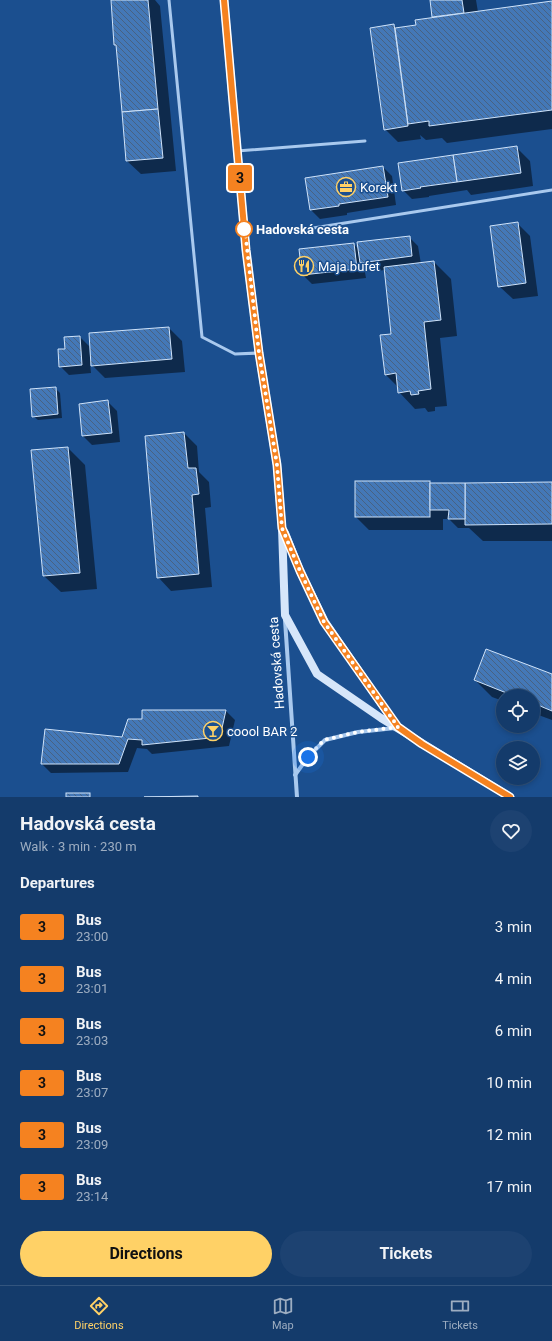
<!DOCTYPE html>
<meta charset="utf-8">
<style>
:root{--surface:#143b6b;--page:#1d4271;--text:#f1f3f6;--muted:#9dadc1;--line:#33557e;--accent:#ffd166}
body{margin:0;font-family:Roboto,sans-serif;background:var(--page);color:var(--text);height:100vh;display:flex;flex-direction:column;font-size:15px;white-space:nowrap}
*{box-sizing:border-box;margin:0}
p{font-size:13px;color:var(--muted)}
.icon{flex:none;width:22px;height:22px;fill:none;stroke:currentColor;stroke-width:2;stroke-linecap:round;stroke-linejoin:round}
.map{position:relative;height:797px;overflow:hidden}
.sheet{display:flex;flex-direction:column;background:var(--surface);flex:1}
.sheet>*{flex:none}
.badge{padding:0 8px;border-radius:3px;font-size:14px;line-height:26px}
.tools{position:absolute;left:496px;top:689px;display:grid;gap:8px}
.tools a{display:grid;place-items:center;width:44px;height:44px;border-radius:50%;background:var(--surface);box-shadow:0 2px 6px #0003,0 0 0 1px var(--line);font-size:20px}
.you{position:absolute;width:20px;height:20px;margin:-10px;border:3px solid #fff;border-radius:50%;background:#1a73e8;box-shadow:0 0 0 6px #1a73e833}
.map>.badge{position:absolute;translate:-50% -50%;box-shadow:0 0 0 2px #fff}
h2{padding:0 20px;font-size:15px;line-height:36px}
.round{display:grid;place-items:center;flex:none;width:42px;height:42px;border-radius:21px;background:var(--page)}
.overview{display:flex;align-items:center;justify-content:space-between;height:68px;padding:0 20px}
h1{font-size:19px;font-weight:700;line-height:30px}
.primary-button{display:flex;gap:8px;margin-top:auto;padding:8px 20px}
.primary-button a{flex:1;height:46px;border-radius:24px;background:var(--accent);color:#111;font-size:16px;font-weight:700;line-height:46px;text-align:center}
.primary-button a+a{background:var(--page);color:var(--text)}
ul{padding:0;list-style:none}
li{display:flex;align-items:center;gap:12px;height:52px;padding:0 20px}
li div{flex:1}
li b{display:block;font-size:15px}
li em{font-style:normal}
li .badge{min-width:44px;font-weight:700;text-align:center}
.tabs{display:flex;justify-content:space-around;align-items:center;height:56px;border-top:1px solid var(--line);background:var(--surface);font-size:11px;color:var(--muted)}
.tabs a{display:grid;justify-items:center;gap:2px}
.tabs .on{color:var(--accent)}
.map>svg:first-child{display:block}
.shadow{fill:#0007}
.building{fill:url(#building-back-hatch);stroke:#cfe3fa}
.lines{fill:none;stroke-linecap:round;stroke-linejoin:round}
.lane{stroke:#a9c9ee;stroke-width:3}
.street{stroke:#a9c9ee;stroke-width:4}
.secondary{stroke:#d6e6fa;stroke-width:8}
.line-casing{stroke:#fff;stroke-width:9}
.line{stroke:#f58220;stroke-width:6}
.walk{stroke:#fff;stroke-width:4;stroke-dasharray:0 7.2}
.stop-dot{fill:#fff;stroke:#f58220;stroke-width:2}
.labels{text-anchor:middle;stroke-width:3;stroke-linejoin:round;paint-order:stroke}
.poi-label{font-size:13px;fill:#fff;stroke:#1b4f8f;text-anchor:start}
.stop-label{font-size:13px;font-weight:bold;fill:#fff;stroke:#1b4f8f;text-anchor:start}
.street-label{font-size:13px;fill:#fff;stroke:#1b4f8f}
</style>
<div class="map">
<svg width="552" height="797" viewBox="0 0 552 797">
<defs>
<pattern id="building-back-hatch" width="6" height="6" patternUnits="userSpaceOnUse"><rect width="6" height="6" fill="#4478b7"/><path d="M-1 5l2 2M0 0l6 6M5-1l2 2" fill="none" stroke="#486282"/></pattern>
</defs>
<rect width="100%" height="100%" fill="#1b4f8f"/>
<g class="shadow">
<polygon points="112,0 155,0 160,6 176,171 141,174 127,161 117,47 115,45"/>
<polygon points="431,0 476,0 478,12 552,2 552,129 447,143 442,138 426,140 420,135 421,139 398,142 385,129 394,25 397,29 417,26 433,18"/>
<polygon points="517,148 530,161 533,186 471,195 467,190 429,196 429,197 412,199 403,190"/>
<polygon points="383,167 392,176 396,205 347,213 347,215 320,219 311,210"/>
<polygon points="517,223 530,236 538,296 513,299 499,286"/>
<polygon points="409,237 418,246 421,264 434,262 451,279 457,336 440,338 447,406 435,407 435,411 428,412 425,408 415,409 399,392 398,387 385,374 392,335 385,270 370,272 364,267 366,278 312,284 303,275 354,244 359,250"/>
<polygon points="169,328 182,341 185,372 105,378 90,363 91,373 69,375 60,366 66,350 80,337 89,346 90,357 92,357 90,334"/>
<polygon points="55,388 60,393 62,418 38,420 33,416"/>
<polygon points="108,402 117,411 120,442 92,445 83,436"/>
<polygon points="184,433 197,446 199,472 209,482 211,507 205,508 212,587 171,591 158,577"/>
<polygon points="68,448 85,465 97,589 61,592 44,576"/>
<polygon points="430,482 431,484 552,483 552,541 483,541 469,528 458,528 449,519 443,519 443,530 369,530 356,517"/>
<polygon points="552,675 552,720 533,713 533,696 503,696 503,701 492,697 475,680"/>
<polygon points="143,711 226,711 235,720 229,746 152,754 147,749 137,748 128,772 51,773 42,764 123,738 143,720"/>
</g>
<g class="building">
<polygon points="111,0 148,0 158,109 122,112 116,45 114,45"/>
<polygon points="430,0 462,0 464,13 432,17"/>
<polygon points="552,1 552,110 429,126 429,121 408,124 395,28 416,25 415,20"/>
<polygon points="394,24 408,126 384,130 370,28"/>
<polygon points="158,109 163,158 126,161 122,112"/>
<polygon points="517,146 521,173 457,182 453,155"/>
<polygon points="453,155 457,182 420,187 421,188 402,191 398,163"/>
<polygon points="383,166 388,197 339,204 339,206 310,210 305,178"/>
<polygon points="518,222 526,283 498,287 490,226"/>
<polygon points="410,236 412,256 360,263 357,242"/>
<polygon points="354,243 357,269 302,275 299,249"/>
<polygon points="434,261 441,320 424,322 431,389 418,391 419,394 411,395 410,391 398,393 396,373 385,375 380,335 391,334 384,267"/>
<polygon points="169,327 172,359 91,366 89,333"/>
<polygon points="80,336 82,365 59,367 58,349 65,349 64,337"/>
<polygon points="56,387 58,414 32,417 30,389"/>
<polygon points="108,400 112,433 82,436 79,404"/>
<polygon points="184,432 188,468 196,468 199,494 192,495 199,574 157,578 145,436"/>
<polygon points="68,447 80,573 43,576 31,450"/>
<rect x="355" y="481" width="75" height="36"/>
<polygon points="552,482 552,524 465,525 465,483"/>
<polygon points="430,483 465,483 465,519 448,519 449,510 430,510"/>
<polygon points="486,649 552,674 552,711 533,703 533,696 514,696 474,680"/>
<polygon points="142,710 226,710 220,737 142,745 142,740 128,739 119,764 41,764 45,729 122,737 128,719 142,719"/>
<rect x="66" y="793" width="24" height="4"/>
<polygon points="198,796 198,797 144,797"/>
</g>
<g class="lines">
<g class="lane">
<polyline points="169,0 202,337 235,354 259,353"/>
<polyline points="237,151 365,141"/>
<polyline points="288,232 552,190"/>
</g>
<g class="street">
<polyline points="285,620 297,797"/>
<polyline points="295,775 308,757 325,740 358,732 395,728"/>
</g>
<g class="secondary">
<polyline points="224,0 246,250 259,353 277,465 282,528 285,615 317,674 381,718 510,797"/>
<polyline points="285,533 300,571 325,622 396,725"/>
</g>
</g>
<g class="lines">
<g class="line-casing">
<polyline id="line" points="224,0 246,250 259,353 277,465 282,528 300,571 324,622 398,727 422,744 510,797"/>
</g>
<use href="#line" class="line"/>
<polyline class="walk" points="244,229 244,222 259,353 277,465 282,528 300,571 324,622 398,727 358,732 324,740 308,757"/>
</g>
<defs>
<g id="office-ring" transform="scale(1)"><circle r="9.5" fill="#1b4f8f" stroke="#ffd166" stroke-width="1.5"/><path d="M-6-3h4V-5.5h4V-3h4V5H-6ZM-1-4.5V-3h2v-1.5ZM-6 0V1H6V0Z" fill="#ffd166"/></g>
<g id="restaurant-ring" transform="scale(1)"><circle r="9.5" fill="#1b4f8f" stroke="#ffd166" stroke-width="1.5"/><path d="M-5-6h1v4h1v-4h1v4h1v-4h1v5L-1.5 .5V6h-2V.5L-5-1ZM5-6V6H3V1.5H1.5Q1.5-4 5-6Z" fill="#ffd166"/></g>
<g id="bar-ring" transform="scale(1)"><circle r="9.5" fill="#1b4f8f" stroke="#ffd166" stroke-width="1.5"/><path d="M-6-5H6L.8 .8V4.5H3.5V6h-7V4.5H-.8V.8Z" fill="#ffd166"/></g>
</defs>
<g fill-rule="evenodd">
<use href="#office-ring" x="346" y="187"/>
<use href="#restaurant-ring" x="304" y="266"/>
<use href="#bar-ring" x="213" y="731"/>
</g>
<circle class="stop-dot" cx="244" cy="229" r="8"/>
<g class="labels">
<g class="poi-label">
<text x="360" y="192">Korekt</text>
<text x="318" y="271">Maja bufet</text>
<text x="227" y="736">coool BAR 2</text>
</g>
<g class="stop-label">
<text x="256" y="234">Hadovská cesta</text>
</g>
<g class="street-label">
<text transform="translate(276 663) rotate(-94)" y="5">Hadovská cesta</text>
</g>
</g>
</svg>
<div class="tools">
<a><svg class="icon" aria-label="locate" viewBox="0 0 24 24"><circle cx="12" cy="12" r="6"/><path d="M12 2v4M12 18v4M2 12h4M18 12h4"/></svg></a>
<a><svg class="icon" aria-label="layers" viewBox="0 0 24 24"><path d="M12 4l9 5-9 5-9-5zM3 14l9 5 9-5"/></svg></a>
</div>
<div class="you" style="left:308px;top:757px"></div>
<b class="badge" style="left:240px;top:178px;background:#f58220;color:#111">3</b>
</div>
<section class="sheet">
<div class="overview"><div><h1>Hadovská cesta</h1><p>Walk · 3 min · 230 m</p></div><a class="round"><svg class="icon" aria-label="heart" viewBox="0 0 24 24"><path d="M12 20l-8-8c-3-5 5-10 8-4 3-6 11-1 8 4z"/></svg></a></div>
<h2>Departures</h2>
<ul>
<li><span class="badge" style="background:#f58220;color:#111">3</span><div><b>Bus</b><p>23:00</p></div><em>3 min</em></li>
<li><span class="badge" style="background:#f58220;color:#111">3</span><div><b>Bus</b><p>23:01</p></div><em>4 min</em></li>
<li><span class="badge" style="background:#f58220;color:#111">3</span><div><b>Bus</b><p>23:03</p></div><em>6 min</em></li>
<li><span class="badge" style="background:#f58220;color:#111">3</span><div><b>Bus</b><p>23:07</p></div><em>10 min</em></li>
<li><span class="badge" style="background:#f58220;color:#111">3</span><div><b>Bus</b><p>23:09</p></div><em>12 min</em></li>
<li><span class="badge" style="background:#f58220;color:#111">3</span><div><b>Bus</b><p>23:14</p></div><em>17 min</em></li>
</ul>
<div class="primary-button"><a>Directions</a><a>Tickets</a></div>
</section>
<nav class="tabs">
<a class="on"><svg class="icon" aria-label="directions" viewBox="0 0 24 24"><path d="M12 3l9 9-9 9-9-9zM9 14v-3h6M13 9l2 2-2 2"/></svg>Directions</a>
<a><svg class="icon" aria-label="map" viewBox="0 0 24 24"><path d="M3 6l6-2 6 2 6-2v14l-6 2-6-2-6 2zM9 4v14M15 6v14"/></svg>Map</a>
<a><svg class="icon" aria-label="tickets" viewBox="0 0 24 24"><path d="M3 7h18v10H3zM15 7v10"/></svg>Tickets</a>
</nav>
